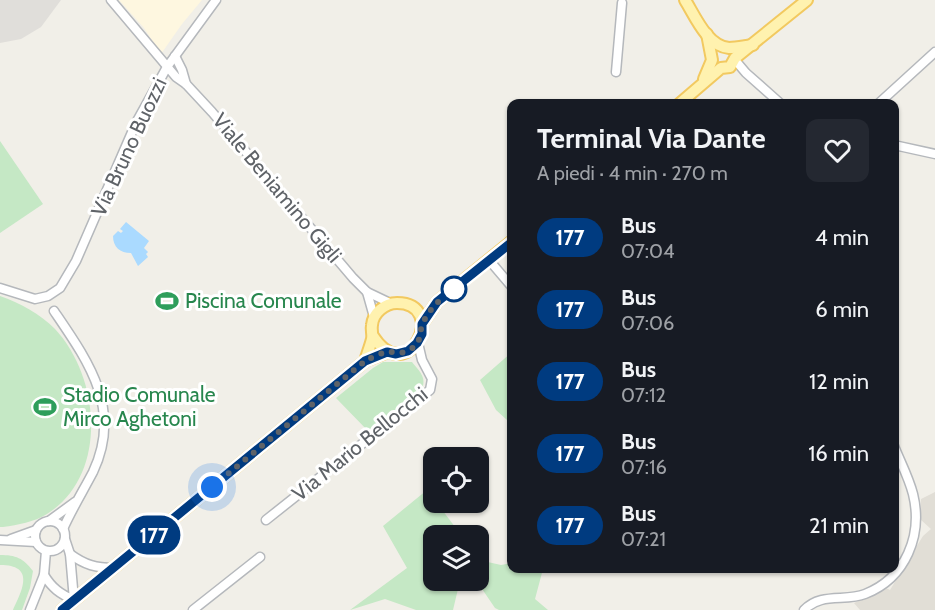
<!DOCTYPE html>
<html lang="it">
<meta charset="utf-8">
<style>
:root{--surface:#171b24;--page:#242831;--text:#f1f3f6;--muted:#9ea1a6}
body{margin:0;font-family:Cabin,sans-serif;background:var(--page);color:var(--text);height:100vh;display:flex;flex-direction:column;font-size:22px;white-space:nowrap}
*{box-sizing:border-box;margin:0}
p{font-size:20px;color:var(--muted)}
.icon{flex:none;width:33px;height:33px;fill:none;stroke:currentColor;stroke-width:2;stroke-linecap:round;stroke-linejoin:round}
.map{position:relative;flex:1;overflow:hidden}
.side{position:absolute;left:507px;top:99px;width:392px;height:474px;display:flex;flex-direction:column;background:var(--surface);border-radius:12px;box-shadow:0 2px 4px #0004}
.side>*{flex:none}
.badge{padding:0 12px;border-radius:20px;font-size:21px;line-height:39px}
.fabs{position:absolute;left:423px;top:447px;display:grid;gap:12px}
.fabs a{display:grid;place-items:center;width:66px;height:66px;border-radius:12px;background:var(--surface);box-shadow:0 2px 4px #0004;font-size:30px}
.you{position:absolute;width:30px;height:30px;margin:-15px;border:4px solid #fff;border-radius:50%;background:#1a73e8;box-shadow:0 0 0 9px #1a73e833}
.map>.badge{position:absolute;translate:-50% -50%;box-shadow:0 0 0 3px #fff}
.round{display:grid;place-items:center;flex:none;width:63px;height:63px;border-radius:12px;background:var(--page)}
.overview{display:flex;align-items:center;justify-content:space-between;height:102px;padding:0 30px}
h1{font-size:28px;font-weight:700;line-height:45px}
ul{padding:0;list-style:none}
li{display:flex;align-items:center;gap:18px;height:72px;padding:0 30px}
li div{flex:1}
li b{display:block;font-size:22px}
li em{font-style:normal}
li .badge{min-width:66px;font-weight:700;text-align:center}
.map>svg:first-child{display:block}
.commercial{fill:#fef7e0}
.industrial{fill:#e0deda}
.education{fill:#e1ded6}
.green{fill:#c5e8c5}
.water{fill:#aadaff}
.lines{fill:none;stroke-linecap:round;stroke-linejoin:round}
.minor-casing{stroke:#b5b8bc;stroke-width:11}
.major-casing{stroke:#f2c960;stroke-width:14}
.minor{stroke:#fff;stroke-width:8}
.major{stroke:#fff2af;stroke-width:10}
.line-casing{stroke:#fff;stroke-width:14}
.line{stroke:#003b80;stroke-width:9}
.walk{stroke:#5f6368;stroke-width:6;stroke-dasharray:0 10.8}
.stop-dot{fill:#fff;stroke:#003b80;stroke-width:3}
.labels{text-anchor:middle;stroke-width:6;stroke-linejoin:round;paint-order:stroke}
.street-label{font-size:21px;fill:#5f6368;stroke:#fff}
.leisure-label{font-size:21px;fill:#27864d;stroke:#fff;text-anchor:start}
</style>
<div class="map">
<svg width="935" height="610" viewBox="0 0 935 610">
<rect width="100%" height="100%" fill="#f1efe8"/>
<polygon class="commercial" points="119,0 202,0 182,24 161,54 144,28"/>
<polygon class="industrial" points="0,0 61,0 41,27 21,39 0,43"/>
<polygon class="education" points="935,492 935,610 860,610 854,603 876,593 884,587 890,590 923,536 931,529 920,519 921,499"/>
<g class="green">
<polygon points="0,141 43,204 0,233"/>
<path d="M 0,296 C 20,303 40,314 55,329 C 100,377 109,475 47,514 C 34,522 18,525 3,527 L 0,527 Z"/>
<polygon points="511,353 511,430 507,420 496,410 480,380"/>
<path d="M 383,362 L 412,362 C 419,371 427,377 422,389 L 369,432 L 336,398 L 373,368 Z"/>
<polygon points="427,490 433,498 434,502 437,503 461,535 434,536 434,580 464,581 458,589 453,610 416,610 385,599 350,610 407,568 383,526"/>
<path d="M 0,555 C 16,555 23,558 33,571 L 30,588 L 22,610 L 13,610 C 23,589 35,565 0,565 Z"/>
<polygon points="479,560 501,565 511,563 512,568 543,569 535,599 548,610 499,610 495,608 480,586 472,581 478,580"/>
</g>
<path class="water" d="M 126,222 L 149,241 L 144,248 L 148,252 L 146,254 L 148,257 L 138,266 L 131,253 C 120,253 113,247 113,236 L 118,231 L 121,233 L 123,231 L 120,229 Z"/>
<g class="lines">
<g class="minor-casing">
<g id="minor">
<polyline points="111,0 176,77 186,84 212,112 353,278 367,292 390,303"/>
<polyline points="175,56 182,70 186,84"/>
<polyline points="735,60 746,73 781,104"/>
<polyline points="616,72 622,3"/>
<polyline points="878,104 935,52"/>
<polyline points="894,145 935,154"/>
<polyline points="489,260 512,287"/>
<polyline points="0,288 35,299 48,296 60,288 76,261 136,123 167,67 216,0"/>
<polyline points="367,292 374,317"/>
<path d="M 54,311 C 88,361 123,409 93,472 C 83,491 72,509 63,529"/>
<polyline points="266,520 430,390 432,379 422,360 418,343"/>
<circle cx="50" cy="536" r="15"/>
<polyline points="49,521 75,502"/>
<polyline points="11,539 36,530"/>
<polyline points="0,540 36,542"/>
<path d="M 70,554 C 85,565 96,568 114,568"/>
<path d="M 44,575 C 52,588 60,594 74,600 L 70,554 L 65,539"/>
<polyline points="30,610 44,575 46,551"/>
<polyline points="193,610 260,557"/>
<path d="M 804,610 C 821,592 845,602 865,594 C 906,578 923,535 913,494 C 909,478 900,461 894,446"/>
</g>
</g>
<g class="major-casing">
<g id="major">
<path d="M 685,0 C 695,16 707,46 729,48 C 736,48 745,46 753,45"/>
<polyline points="704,79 712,60 707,34"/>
<polyline points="679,104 721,68 730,67 735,58 807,0"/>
<polyline points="422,324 437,302 512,241"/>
<path d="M 365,361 C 367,354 370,347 372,339 C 373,334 371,330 372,325 C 373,313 385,303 397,303 C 449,303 409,391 373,336"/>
<polyline points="62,610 365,361 388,352"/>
</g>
</g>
<use href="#minor" class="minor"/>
<use href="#major" class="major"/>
</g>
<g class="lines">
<g class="line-casing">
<polyline id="line" points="62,610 365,361 387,352 396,354 408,351 417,343 422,334 422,324 437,302 512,242"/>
</g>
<use href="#line" class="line"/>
<path class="walk" d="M 212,487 L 365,361 C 371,358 379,354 386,352 C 394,351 401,355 409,350 C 423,343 418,334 423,323 C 429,309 442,297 454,289"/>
</g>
<defs>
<g id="stadium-bare" transform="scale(1.8)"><path d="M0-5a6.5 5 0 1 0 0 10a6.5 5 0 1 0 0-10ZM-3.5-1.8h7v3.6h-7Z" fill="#2e9e5b" stroke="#fff" stroke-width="2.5" paint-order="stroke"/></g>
</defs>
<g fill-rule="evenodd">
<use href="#stadium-bare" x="167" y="301"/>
<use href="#stadium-bare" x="45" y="407"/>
</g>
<circle class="stop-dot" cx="454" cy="289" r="12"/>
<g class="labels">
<g class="street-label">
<text transform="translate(129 147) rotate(-65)" y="7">Via Bruno Buozzi</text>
<text transform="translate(277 188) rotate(50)" y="7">Viale Beniamino Gigli</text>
<text transform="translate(360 444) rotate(-39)" y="7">Via Mario Bellocchi</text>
</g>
<g class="leisure-label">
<text x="185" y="308">Piscina Comunale</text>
<text x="63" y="402">Stadio Comunale<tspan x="63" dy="24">Mirco Aghetoni</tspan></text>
</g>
</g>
</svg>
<div class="fabs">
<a><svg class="icon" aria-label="locate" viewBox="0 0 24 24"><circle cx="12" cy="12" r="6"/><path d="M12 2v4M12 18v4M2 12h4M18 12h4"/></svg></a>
<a><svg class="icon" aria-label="layers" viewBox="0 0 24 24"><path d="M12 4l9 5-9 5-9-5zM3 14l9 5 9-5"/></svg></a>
</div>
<div class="you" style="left:212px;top:487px"></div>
<b class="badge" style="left:154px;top:535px;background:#003b80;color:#fff">177</b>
<section class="side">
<div class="overview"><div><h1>Terminal Via Dante</h1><p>A piedi · 4 min · 270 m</p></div><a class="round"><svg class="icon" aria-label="heart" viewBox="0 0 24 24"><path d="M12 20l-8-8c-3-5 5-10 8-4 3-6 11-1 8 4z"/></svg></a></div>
<ul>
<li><span class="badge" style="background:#003b80;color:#fff">177</span><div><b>Bus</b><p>07:04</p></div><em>4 min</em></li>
<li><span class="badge" style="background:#003b80;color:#fff">177</span><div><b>Bus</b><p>07:06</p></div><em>6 min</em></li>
<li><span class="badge" style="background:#003b80;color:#fff">177</span><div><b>Bus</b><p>07:12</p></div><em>12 min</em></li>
<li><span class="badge" style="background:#003b80;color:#fff">177</span><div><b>Bus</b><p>07:16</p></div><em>16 min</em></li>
<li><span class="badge" style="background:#003b80;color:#fff">177</span><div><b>Bus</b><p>07:21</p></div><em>21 min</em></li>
</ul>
</section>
</div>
